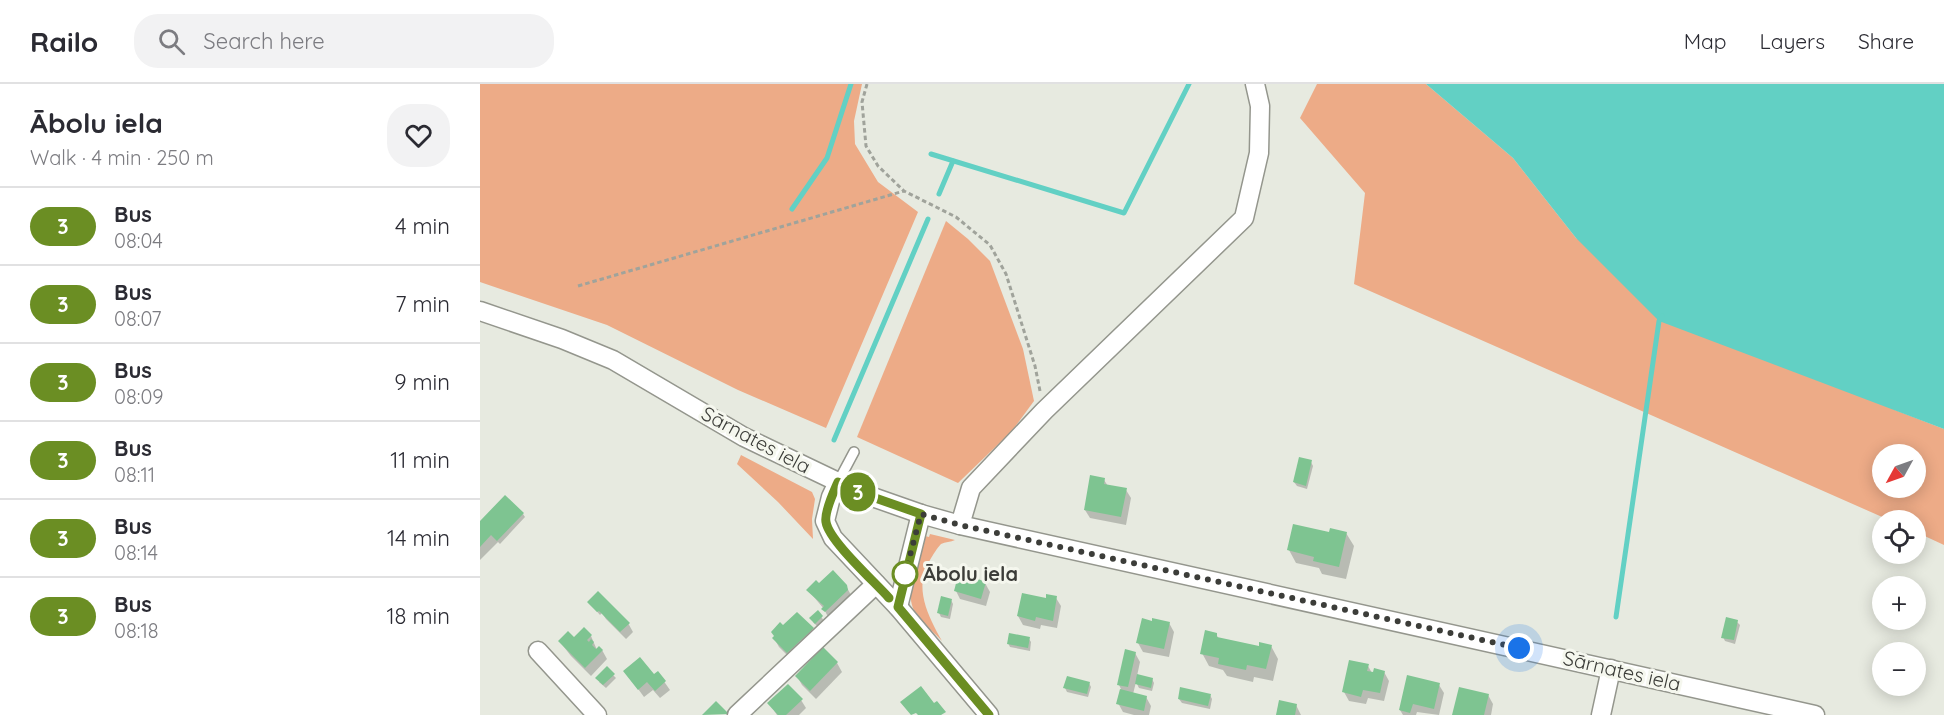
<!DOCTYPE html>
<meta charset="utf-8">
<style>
:root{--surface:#fff;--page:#f2f2f3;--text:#2b2b33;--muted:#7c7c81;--line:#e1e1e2}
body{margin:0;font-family:Quicksand,sans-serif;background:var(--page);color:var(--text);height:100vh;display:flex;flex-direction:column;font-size:22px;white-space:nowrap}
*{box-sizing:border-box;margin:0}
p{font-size:20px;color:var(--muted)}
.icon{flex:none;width:33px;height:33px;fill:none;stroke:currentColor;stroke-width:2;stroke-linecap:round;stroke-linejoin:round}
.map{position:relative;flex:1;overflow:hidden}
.panel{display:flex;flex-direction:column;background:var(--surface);width:480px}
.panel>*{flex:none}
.badge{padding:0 12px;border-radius:20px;font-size:21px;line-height:39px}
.needle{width:39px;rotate:230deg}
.tools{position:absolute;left:1392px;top:360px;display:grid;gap:12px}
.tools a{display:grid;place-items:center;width:54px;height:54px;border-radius:50%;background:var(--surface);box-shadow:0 3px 15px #0003;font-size:30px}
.you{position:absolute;width:30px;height:30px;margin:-15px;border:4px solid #fff;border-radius:50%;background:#1a73e8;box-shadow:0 0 0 9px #1a73e833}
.map>.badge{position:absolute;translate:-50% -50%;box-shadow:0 0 0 3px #fff}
.round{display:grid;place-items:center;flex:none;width:63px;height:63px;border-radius:24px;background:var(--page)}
.overview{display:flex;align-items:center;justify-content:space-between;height:102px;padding:0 30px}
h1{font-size:28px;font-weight:700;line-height:45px}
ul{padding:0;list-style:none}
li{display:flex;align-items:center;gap:18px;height:78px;padding:0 30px;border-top:2px solid var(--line)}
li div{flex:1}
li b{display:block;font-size:22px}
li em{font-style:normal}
li .badge{min-width:66px;font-weight:700;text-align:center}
header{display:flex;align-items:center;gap:36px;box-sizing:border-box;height:84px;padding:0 30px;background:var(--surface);border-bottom:2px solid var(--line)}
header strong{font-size:28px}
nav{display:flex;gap:33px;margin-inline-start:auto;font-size:21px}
.search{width:420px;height:54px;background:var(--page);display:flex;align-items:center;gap:15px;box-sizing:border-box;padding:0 21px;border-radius:24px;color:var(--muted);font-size:22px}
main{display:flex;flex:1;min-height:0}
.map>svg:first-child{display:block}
.green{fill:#edab87;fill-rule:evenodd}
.water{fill:#62d0c4}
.shadow{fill:#0003}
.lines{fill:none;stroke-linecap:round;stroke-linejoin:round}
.stream{stroke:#62d0c4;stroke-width:5}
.building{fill:#7ec491}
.lane-casing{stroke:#94968d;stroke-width:12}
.street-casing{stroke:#94968d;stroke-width:21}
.path{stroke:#a0a39b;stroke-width:3;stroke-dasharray:4.5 3;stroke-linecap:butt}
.lane{stroke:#fff;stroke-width:9}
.street{stroke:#fff;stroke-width:18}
.line-casing{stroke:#fff;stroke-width:14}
.line{stroke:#6b8e23;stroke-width:9}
.walk{stroke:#3c3d39;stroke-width:6;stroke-dasharray:0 10.8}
.stop-dot{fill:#fff;stroke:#6b8e23;stroke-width:3}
.labels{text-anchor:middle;stroke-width:6;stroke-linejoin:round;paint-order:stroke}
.street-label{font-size:20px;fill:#3c3d39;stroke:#f5f7ee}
.stop-label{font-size:20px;font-weight:bold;fill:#3c3d39;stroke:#f5f7ee;text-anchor:start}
</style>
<header>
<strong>Railo</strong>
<div class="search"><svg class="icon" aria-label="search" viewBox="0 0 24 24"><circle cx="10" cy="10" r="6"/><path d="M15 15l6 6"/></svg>Search here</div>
<nav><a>Map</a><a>Layers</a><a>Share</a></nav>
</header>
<main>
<section class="panel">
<div class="overview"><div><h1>Ābolu iela</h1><p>Walk · 4 min · 250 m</p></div><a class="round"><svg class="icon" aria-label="heart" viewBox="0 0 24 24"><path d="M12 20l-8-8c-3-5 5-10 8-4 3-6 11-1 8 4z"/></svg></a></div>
<ul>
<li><span class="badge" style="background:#6b8e23;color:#fff">3</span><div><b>Bus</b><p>08:04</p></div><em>4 min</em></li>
<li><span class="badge" style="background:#6b8e23;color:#fff">3</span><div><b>Bus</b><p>08:07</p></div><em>7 min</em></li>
<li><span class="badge" style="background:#6b8e23;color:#fff">3</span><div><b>Bus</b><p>08:09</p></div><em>9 min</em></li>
<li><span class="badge" style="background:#6b8e23;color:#fff">3</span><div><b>Bus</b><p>08:11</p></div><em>11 min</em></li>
<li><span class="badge" style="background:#6b8e23;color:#fff">3</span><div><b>Bus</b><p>08:14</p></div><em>14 min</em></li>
<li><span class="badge" style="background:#6b8e23;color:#fff">3</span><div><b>Bus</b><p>08:18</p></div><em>18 min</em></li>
</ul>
</section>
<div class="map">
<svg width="1464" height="631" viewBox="0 0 1464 631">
<rect width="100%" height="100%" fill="#e7eae0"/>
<g class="green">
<polygon points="0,0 382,0 374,37 375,60 398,98 438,128 346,344 258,306 127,241 0,198"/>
<path d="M 837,0 L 946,0 L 1033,74 L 1096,154 L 1415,326 L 1464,345 L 1464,461 L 1436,448 L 1436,436 L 1409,436 L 874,200 L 885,109 L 820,34 ZM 1402,370 L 1436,370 L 1436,404 L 1402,404 Z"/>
<polygon points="466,137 488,155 510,177 543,265 554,317 532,347 478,399 377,353"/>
<polygon points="261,371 332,408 335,415 332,435 333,455 298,418 257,380"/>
<path d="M 450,450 L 475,456 C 471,458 465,458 461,460 C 457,464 453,471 450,476 C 433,503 448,532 462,557 C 453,547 435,534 432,521 C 427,503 440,470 445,452 L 449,453 Z"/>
</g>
<polygon class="water" points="946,0 1464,0 1464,345 1179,237 1096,154 1033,74"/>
<g class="shadow">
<polygon points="831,378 833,382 827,405 817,402 814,398"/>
<polygon points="624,396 628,402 646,406 651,414 646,441 610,434 605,426"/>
<polygon points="43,430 45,433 20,460 18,458 0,476 0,439"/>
<polygon points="866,449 874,462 866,495 842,490 839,484 816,479 809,466 850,450"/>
<polygon points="505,499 510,508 506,522 480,515 476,507"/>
<polygon points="339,501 366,502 371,511 348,533 344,525 328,506"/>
<polygon points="576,514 581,522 577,544 561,541 560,545 543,541 538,532 567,516"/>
<polygon points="471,516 473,520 470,535 461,533 459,529"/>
<polygon points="112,522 148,539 153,548 146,555 126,535 122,529 120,531"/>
<polygon points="338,528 344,537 338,543 333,538"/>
<polygon points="1257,538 1260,541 1255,560 1245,557 1243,553"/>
<polygon points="689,539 694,548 689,573 663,568 658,559"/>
<polygon points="303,544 332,545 337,553 313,577 299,563 294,554"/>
<polygon points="736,550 739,555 780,564 791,562 798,575 793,597 774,593 773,598 747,592 743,586 729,582 722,569"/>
<polygon points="111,552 117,566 122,566 127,575 111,592 91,572 80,558"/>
<polygon points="549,555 551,558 550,567 530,563 528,559"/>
<polygon points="343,565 357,579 362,588 336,615 322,601 317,592"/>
<polygon points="655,569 660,578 657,592 672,595 674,599 672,607 659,604 656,598 653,610 666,613 671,622 669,631 654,631 643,628 638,619 641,605 639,601"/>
<polygon points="888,582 892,589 904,588 909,597 904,617 888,614 886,620 869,617 864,608"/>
<polygon points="145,587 174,592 178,589 190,606 180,614 173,606 164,613"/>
<polygon points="133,591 136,594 126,604 119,598"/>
<polygon points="609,599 611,603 608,613 587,608 585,604"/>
<polygon points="959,601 964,609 959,631 937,628 936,631 923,631 920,626"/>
<polygon points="730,611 732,615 730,625 702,619 699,615"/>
<polygon points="1008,611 1013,620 1011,631 974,631"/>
<polygon points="321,616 326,624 319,631 297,631 289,619"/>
<polygon points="816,621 821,631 797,631"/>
</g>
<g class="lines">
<g class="stream">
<polyline points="451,70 644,129 709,0"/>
<polyline points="459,110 473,77"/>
<polyline points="312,125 347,74 371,0"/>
<polyline points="354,356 448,135"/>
<polyline points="1136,533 1179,237 1182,232"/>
</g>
</g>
<g class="building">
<polygon points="819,373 832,376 826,402 813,398"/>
<polygon points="610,391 625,394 624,400 647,404 641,433 604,426"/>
<polygon points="25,411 44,429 17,457 11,451 0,463 0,437"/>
<polygon points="813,440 849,448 850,444 867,448 859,483 833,477 834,473 807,466"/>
<polygon points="353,486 367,501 368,506 345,528 341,525 344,522 326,506 336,496 339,499"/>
<polygon points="479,488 506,498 501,515 474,507"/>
<polygon points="118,507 150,539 140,548 119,527 117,528 107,518"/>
<polygon points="542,509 566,514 566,510 577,512 573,537 556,533 555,537 537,532"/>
<polygon points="461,512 472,515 468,532 457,529"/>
<polygon points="338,526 343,532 335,540 329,534"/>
<polygon points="317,528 334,544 307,569 292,554 294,552 291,548 300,538 303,541"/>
<polygon points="1246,533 1258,536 1254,556 1241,554"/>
<polygon points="662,534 672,537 672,534 690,538 684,565 656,559"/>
<polygon points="104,543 112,551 107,556 109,558 111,555 114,558 112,561 116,565 119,562 123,566 105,584 78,557 88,547 94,553"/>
<polygon points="725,546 737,549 737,553 779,562 779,558 792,561 786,585 767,581 766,586 738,580 739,574 720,570"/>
<polygon points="529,549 550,553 548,564 527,560"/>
<polygon points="343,563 358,578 330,607 315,592"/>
<polygon points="645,565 656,568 648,603 637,601"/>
<polygon points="160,573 174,590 178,587 186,597 175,607 167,598 158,606 143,587"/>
<polygon points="869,576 889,580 887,587 893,588 894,584 905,587 900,609 883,606 881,613 862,608"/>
<polygon points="127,582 135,590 123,601 115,594"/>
<polygon points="657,590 673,594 671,604 655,600"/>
<polygon points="927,591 960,599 954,625 933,620 930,629 919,626"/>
<polygon points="587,592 610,598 607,610 583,604"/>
<polygon points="308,600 323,615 306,631 298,631 287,619"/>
<polygon points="441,602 454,619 457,617 466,628 461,631 438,631 436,629 431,631 420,618"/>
<polygon points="700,603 731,610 728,622 698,615"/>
<polygon points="979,603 1009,610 1004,631 972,631"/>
<polygon points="640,605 667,612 664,627 636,620"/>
<polygon points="799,616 817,620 815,631 796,631"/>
<polygon points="236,617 249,630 222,631"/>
</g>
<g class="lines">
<g class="lane-casing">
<polyline id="lane" points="358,398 374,368"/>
</g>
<g class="street-casing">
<g id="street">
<polyline points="0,227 82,255 133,276 264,353 381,409 441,430 480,441 1335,631"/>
<polyline points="358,398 351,413 345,437 353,454 418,523 509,631"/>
<polyline points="480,441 491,404 564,327 764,134 779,69 780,22 775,0"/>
<polyline points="418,523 441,430"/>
<polyline points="58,567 117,631"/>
<polyline points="257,631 396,500"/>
<polyline points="1121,631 1131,585"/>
</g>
</g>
<g class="path">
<polyline points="387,0 382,18 386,62 398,82 424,107 476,133 510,161 526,190 555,282 560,307"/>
<polyline points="98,202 424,107"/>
</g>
<use href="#lane" class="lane"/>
<use href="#street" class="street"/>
</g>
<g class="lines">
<g class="line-casing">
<path id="line" d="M 409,514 C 395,498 349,457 346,438 C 344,428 354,407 358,398 L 381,409 L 441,430 L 418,523 L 509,631"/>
</g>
<use href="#line" class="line"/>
<polyline class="walk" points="425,490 441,430 480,441 1039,564"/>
</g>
<circle class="stop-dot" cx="425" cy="490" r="12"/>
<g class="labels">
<g class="street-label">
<text transform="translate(276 356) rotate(28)" y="7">Sārnates iela</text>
<text transform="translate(1142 587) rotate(13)" y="7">Sārnates iela</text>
</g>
<g class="stop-label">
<text x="443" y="497">Ābolu iela</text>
</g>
</g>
</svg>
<div class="tools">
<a><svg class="needle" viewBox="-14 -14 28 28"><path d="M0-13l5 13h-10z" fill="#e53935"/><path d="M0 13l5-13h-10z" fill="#7c7c81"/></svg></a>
<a><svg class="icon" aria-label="locate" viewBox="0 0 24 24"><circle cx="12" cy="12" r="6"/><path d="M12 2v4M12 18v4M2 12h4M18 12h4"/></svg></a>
<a>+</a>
<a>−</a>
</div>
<div class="you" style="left:1039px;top:564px"></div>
<b class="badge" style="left:378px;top:408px;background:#6b8e23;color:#fff">3</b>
</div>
</main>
